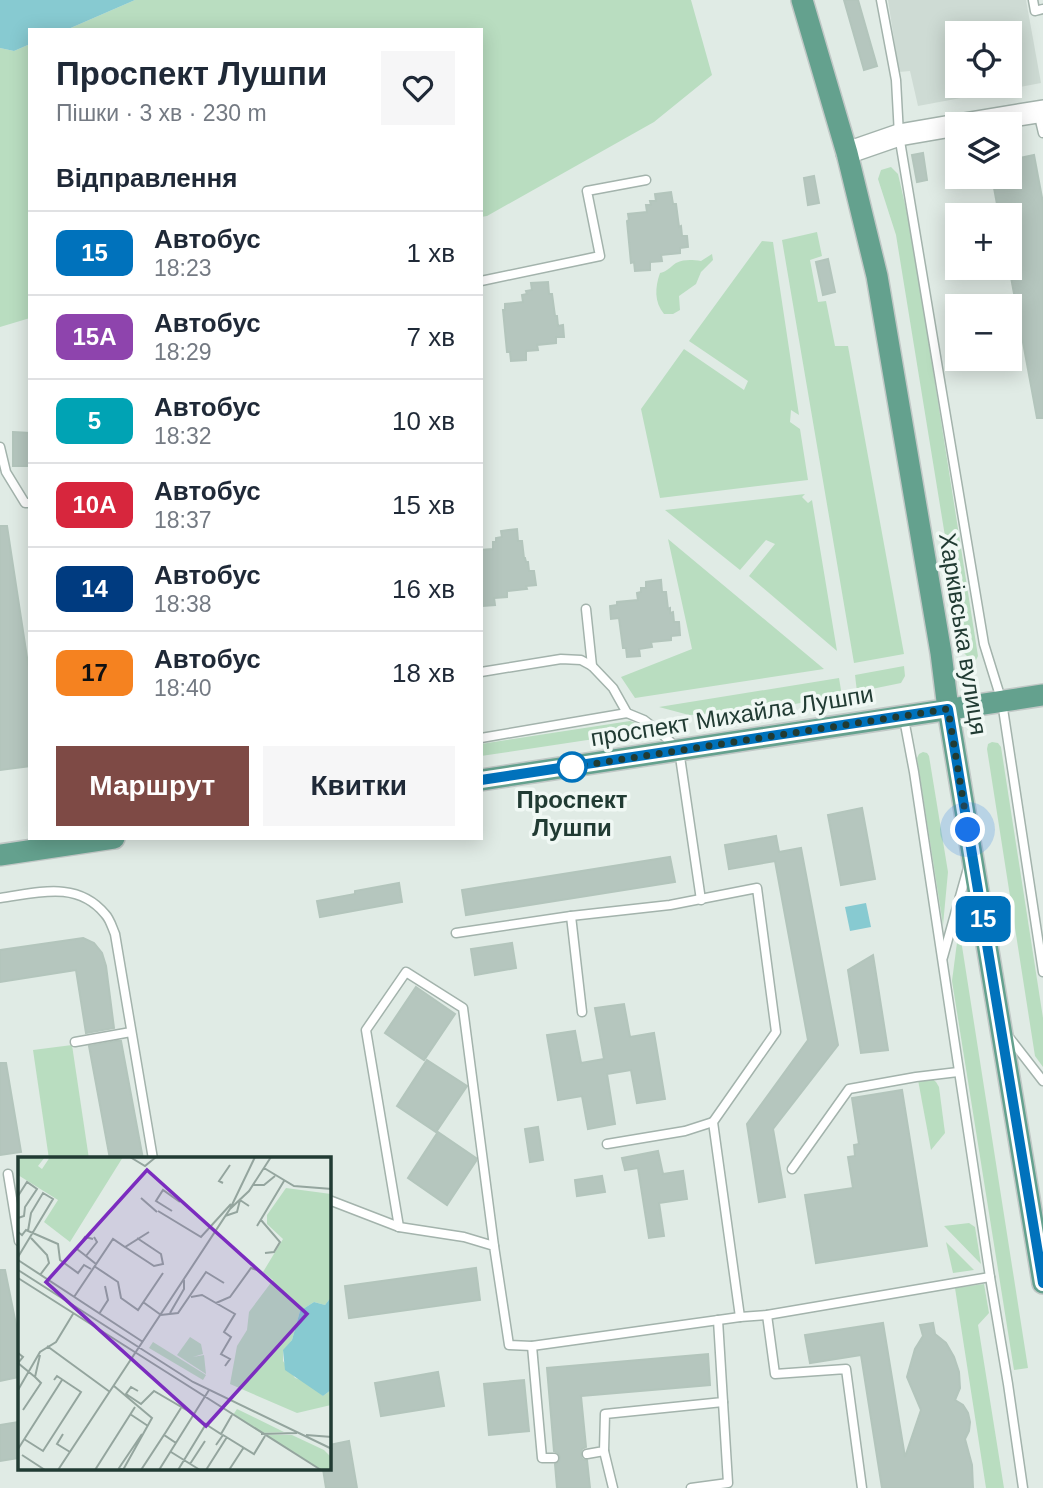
<!DOCTYPE html>
<html lang="uk">
<meta charset="utf-8">
<style>
:root{--surface:#fff;--page:#f6f6f7;--text:#1f2937;--muted:#747a83;--line:#e0e1e3;--accent:#7e4a45}
body{margin:0;font-family:Helvetica,sans-serif;background:var(--page);color:var(--text);height:100vh;display:flex;flex-direction:column;font-size:26px;white-space:nowrap}
*{box-sizing:border-box;margin:0}
p{font-size:23px;color:var(--muted)}
.icon{flex:none;width:38px;height:38px;fill:none;stroke:currentColor;stroke-width:2;stroke-linecap:round;stroke-linejoin:round}
.map{position:relative;flex:1;overflow:hidden}
.panel{position:absolute;left:28px;top:28px;width:455px;height:812px;display:flex;flex-direction:column;background:var(--surface);border-radius:0px;box-shadow:0 4px 18px #0003}
.panel>*{flex:none}
.badge{padding:0 14px;border-radius:10px;font-size:24px;line-height:46px}
.buttons{position:absolute;left:945px;top:21px;display:grid;gap:14px}
.buttons a{display:grid;place-items:center;width:77px;height:77px;border-radius:0px;background:var(--surface);box-shadow:0 4px 18px #0003;font-size:35px}
.you{position:absolute;width:35px;height:35px;margin:-18px;border:5px solid #fff;border-radius:50%;background:#1a73e8;box-shadow:0 0 0 10px #1a73e833}
.map>.badge{position:absolute;translate:-50% -50%;box-shadow:0 0 0 4px #fff}
h2{padding:0 28px;font-size:26px;line-height:63px}
.round{display:grid;place-items:center;flex:none;width:74px;height:74px;border-radius:0px;background:var(--page)}
.summary{display:flex;align-items:center;justify-content:space-between;height:119px;padding:0 28px}
h1{font-size:33px;font-weight:600;line-height:52px}
.action{display:flex;gap:14px;margin-top:auto;padding:14px 28px}
.action a{flex:1;height:80px;border-radius:0px;background:var(--accent);color:#fff;font-size:28px;font-weight:600;line-height:80px;text-align:center}
.action a+a{background:var(--page);color:var(--text)}
ul{padding:0;list-style:none}
li{display:flex;align-items:center;gap:21px;height:84px;padding:0 28px;border-top:2px solid var(--line)}
li div{flex:1}
li b{display:block;font-size:26px}
li em{font-style:normal}
li .badge{min-width:77px;font-weight:700;text-align:center}
.map>svg:first-child{display:block}
.built{fill:#cedbd4;fill-rule:evenodd}
.green{fill:#b9ddc0}
.water{fill:#87cad1}
.building{fill:#b5c6be;stroke:#b3c5bc;stroke-width:2}
.lines{fill:none;stroke-linecap:round;stroke-linejoin:round}
.service-casing{stroke:#a3b3ac;stroke-width:11}
.tertiary-casing{stroke:#a3b3ac;stroke-width:24}
.primary-casing{stroke:#c1c8c6;stroke-width:24}
.service{stroke:#fff;stroke-width:8}
.tertiary{stroke:#fff;stroke-width:21}
.primary{stroke:#64a18e;stroke-width:21}
.line-casing{stroke:#fff;stroke-width:16}
.line{stroke:#0072bc;stroke-width:10}
.walk{stroke:#213b33;stroke-width:7;stroke-dasharray:0 12.6}
.stop-dot{fill:#fff;stroke:#0072bc;stroke-width:3.5}
.labels{text-anchor:middle;stroke-width:7;stroke-linejoin:round;paint-order:stroke}
.street-label{font-size:24px;fill:#213b33;stroke:#f0f8f4}
.stop-label{font-size:24px;font-weight:bold;fill:#213b33;stroke:#f0f8f4}
.inset-road{fill:none;stroke:#94a59e;stroke-width:2}
.view{fill:#7b2cbf;fill-opacity:0.15;stroke:#7b2cbf;stroke-width:3.5}
.inset-edge{fill:none;stroke:#213b33;stroke-width:3.5}
</style>
<div class="map">
<svg width="1043" height="1488" viewBox="0 0 1043 1488">
<rect width="100%" height="100%" fill="#e0ebe5"/>
<path class="built" d="M 888,0 L 1026,0 L 1041,83 L 918,106 L 910,71 L 899,72 ZM 957,33 L 1010,33 L 1010,86 L 957,86 Z"/>
<g class="green">
<polygon points="135,0 691,0 712,75 654,122 487,216 481,217 481,30 66,30"/>
<polygon points="30,44 30,318 0,327 0,48 14,51"/>
<polygon points="891,167 898,174 911,230 978,656 976,660 969,658 964,653 896,235 878,179 881,170"/>
<polygon points="817,232 822,256 810,260 818,302 826,301 835,346 848,346 904,654 854,663 782,240"/>
<polygon points="762,241 773,242 799,415 791,410 790,422 800,429 808,480 660,498 641,409 684,349 744,390 748,381 689,341"/>
<path d="M 712,254 L 713,260 L 701,272 L 696,284 L 679,296 L 680,310 L 673,314 L 664,314 C 654,302 655,287 660,273 C 668,271 670,267 676,263 C 685,259 692,260 701,261 Z"/>
<polygon points="805,494 802,497 808,503 812,500 837,651 749,576 775,544 766,540 740,570 665,510"/>
<polygon points="668,539 824,669 635,698 621,677 692,649"/>
<polygon points="904,666 905,676 901,683 857,692 855,675"/>
<polygon points="839,678 842,696 747,712 689,715 659,707"/>
<polygon points="630,721 639,724 647,731 481,756 481,744"/>
<polygon points="992,742 998,743 1001,747 1043,1018 1043,1067 1035,1056 987,749 988,744"/>
<polygon points="923,752 927,753 929,756 948,872 943,925 917,758 919,754"/>
<polygon points="959,927 1028,1368 1014,1370 952,981"/>
<polygon points="72,1045 89,1159 49,1159 33,1050"/>
<polygon points="931,1078 936,1082 939,1087 945,1133 931,1150 918,1080"/>
<polygon points="969,1223 975,1227 981,1264 944,1226"/>
<polygon points="946,1242 974,1270 953,1273"/>
<polygon points="984,1284 989,1313 978,1325 1004,1488 986,1488 955,1288"/>
</g>
<g class="water">
<polygon points="0,0 135,0 66,30 30,30 30,44 14,51 0,48"/>
<polygon points="866,903 871,927 850,931 845,907"/>
</g>
<g class="building">
<polygon points="844,0 858,0 877,66 864,70"/>
<polygon points="923,153 927,180 917,182 912,155"/>
<polygon points="1034,155 1043,203 1043,418 1037,418 1010,272 1010,215 999,215 992,177 1010,177 1010,160"/>
<polygon points="814,176 819,203 808,205 804,178"/>
<polygon points="671,192 673,204 676,204 679,227 681,226 682,236 687,236 688,247 680,248 680,253 661,255 662,261 650,262 650,270 635,271 634,262 631,263 627,221 629,220 628,214 647,212 646,205 651,205 650,201 656,201 655,194"/>
<polygon points="828,259 835,292 823,295 816,262"/>
<polygon points="548,282 549,294 552,294 555,316 557,316 558,326 563,325 564,337 556,337 556,343 537,345 538,350 526,351 526,360 511,361 510,352 507,352 503,310 505,310 505,304 523,302 522,295 527,294 526,291 532,290 531,283"/>
<polygon points="13,432 30,433 30,466 13,466"/>
<polygon points="0,526 7,526 30,677 30,766 0,770"/>
<polygon points="517,529 518,541 522,541 524,558 525,558 526,562 528,562 529,571 534,571 536,585 526,586 527,589 507,591 507,597 494,598 495,605 483,606 481,550 493,549 493,542 496,542 496,538 502,537 501,531"/>
<polygon points="661,580 662,592 666,592 668,609 670,608 670,613 673,612 674,622 679,622 680,635 671,636 671,640 651,642 652,647 639,649 640,656 627,657 626,648 623,648 619,618 611,619 610,606 617,605 617,602 638,600 637,593 641,592 641,588 646,588 646,582"/>
<polygon points="862,808 875,879 841,885 828,815"/>
<polygon points="776,836 779,852 801,848 838,1045 773,1129 785,1197 759,1202 747,1124 808,1040 775,861 729,869 725,845"/>
<polygon points="670,857 675,882 466,915 462,890"/>
<polygon points="399,883 402,902 320,917 317,901 355,894 355,891"/>
<polygon points="83,938 94,943 102,953 106,966 114,1028 86,1033 76,970 0,982 0,950"/>
<polygon points="512,943 516,968 475,975 471,949"/>
<polygon points="873,955 888,1050 861,1053 848,970"/>
<polygon points="416,987 455,1014 424,1060 385,1033"/>
<polygon points="624,1004 630,1037 654,1033 665,1099 637,1103 631,1070 607,1074 615,1124 588,1129 582,1096 558,1100 547,1035 575,1031 581,1063 604,1059 595,1008"/>
<polygon points="116,1041 121,1041 143,1159 110,1159 89,1046"/>
<polygon points="427,1060 467,1086 436,1132 397,1106"/>
<polygon points="0,1063 6,1063 21,1152 0,1155"/>
<polygon points="902,1090 927,1246 816,1263 805,1195 853,1188 848,1157 855,1156 854,1145 859,1144 852,1098"/>
<polygon points="538,1127 543,1160 530,1162 525,1129"/>
<polygon points="438,1132 476,1158 476,1161 447,1205 408,1178"/>
<polygon points="658,1151 663,1174 683,1171 687,1199 659,1203 664,1236 649,1238 638,1168 625,1170 622,1158"/>
<polygon points="602,1176 605,1192 577,1196 575,1180"/>
<polygon points="476,1268 480,1300 349,1318 345,1286"/>
<polygon points="0,1270 5,1270 19,1339 19,1377 0,1381"/>
<polygon points="883,1323 905,1457 921,1410 907,1377 915,1349 923,1336 920,1325 933,1323 935,1334 946,1343 954,1357 959,1372 960,1388 955,1400 963,1405 968,1413 970,1422 969,1431 965,1439 972,1465 973,1488 882,1488 861,1355 810,1363 805,1335"/>
<polygon points="708,1354 710,1385 581,1396 586,1447 582,1449 581,1454 582,1459 587,1460 590,1488 557,1488 555,1464 559,1462 560,1457 558,1453 554,1451 547,1368"/>
<polygon points="438,1372 444,1406 381,1416 375,1383"/>
<polygon points="524,1380 529,1431 489,1435 484,1384"/>
<polygon points="19,1422 19,1458 0,1461 0,1425"/>
<polygon points="349,1441 357,1488 326,1488 323,1469 329,1469 329,1445"/>
</g>
<g class="lines">
<g class="service-casing">
<g id="service">
<polyline points="881,0 896,80 899,135 984,644 1002,702 1043,972"/>
<polyline points="1033,0 1035,11 1043,9"/>
<polyline points="1038,112 1043,133"/>
<polyline points="481,281 600,256 587,191 646,180"/>
<polyline points="0,447 6,472 25,503 30,503"/>
<polyline points="586,609 592,666"/>
<polyline points="481,672 561,659 581,660 592,666 613,688 627,713 644,720 661,733 679,750 701,900"/>
<polyline points="904,719 914,772 990,1277 1008,1384 1023,1488"/>
<polyline points="481,738 627,713"/>
<path d="M 0,898 C 37,893 77,880 105,914 C 110,919 112,927 115,934 L 153,1159"/>
<polyline points="571,916 582,1012"/>
<polyline points="456,933 571,916 670,905 757,888 776,1032 713,1122 740,1317"/>
<polyline points="943,957 968,868"/>
<polyline points="1008,1036 1043,1081"/>
<polyline points="75,1042 131,1032"/>
<polyline points="607,1144 685,1131 713,1122"/>
<polyline points="792,1169 849,1089 916,1077 958,1072"/>
<polyline points="8,1174 19,1241"/>
<polyline points="329,1200 399,1227 464,1237 494,1246 509,1345 532,1346 740,1317 767,1315 990,1277"/>
<polyline points="399,1227 366,1030 406,972 463,1008 494,1246"/>
<polyline points="767,1315 775,1374 846,1369 862,1488"/>
<polyline points="532,1346 542,1458 554,1458"/>
<polyline points="604,1451 613,1488"/>
<polyline points="587,1454 604,1451 605,1414 723,1402 718,1320"/>
<polyline points="691,1488 728,1483 723,1402"/>
</g>
</g>
<g class="tertiary-casing">
<g id="tertiary">
<polyline points="964,124 1043,111"/>
<polyline points="847,153 899,135 957,125"/>
</g>
</g>
<g class="primary-casing">
<g id="primary">
<polyline points="802,0 847,153 877,276 941,653 948,709 1043,1283"/>
<polyline points="481,780 1043,695"/>
<polyline points="0,855 114,838"/>
</g>
</g>
<use href="#service" class="service"/>
<use href="#tertiary" class="tertiary"/>
<use href="#primary" class="primary"/>
</g>
<g class="lines">
<g class="line-casing">
<polyline id="line" points="481,780 948,709 1043,1283"/>
</g>
<use href="#line" class="line"/>
<polyline class="walk" points="572,767 948,709 968,830"/>
</g>
<circle class="stop-dot" cx="572" cy="767" r="14"/>
<g class="labels">
<g class="street-label">
<text transform="translate(963 634) rotate(81)" y="8">Харківська вулиця</text>
<text transform="translate(732 716) rotate(-9)" y="8">проспект Михайла Лушпи</text>
</g>
<g class="stop-label">
<text x="572" y="808">Проспект<tspan x="572" dy="28">Лушпи</tspan></text>
</g>
</g>
<g transform="translate(18 1157)">
<rect width="313" height="313" fill="#e0ebe5"/>
<path d="M 0,0 L 27,0 L 20,9 L 24,12 L 32,0 L 105,0 L 52,85 L 26,65 L 40,43 L 0,18 ZM 268,31 L 313,37 L 313,140 L 307,148 L 296,145 L 282,154 L 274,183 L 265,194 L 265,204 L 277,221 L 290,225 L 305,239 L 313,233 L 313,248 L 279,256 L 212,227 L 219,189 L 229,173 L 231,155 L 255,123 L 245,115 L 265,82 L 249,67 L 249,58 ZM 172,180 L 183,187 L 185,197 L 175,200 L 186,198 L 188,217 L 159,198 ZM 135,185 L 188,218 L 185,223 L 131,191 ZM 219,252 L 266,275 L 243,276 L 215,258 ZM 248,278 L 274,278 L 306,293 L 313,300 L 313,313 L 303,313 Z" fill="#b9ddc0"/>
<path d="M 313,140 L 313,233 L 305,239 L 267,213 L 265,193 L 274,183 L 282,154 L 296,145 L 307,148 Z" fill="#87cad1"/>
<path class="inset-road" d="M 112,0 L 127,9 L 138,0M 246,11 L 276,29 L 314,32M 205,26 L 201,24 L 212,8M 235,28 L 246,28 L 257,19M 0,39 L 9,25 L 19,32 L 7,50 L 6,59 L 0,61M 123,41 L 139,55M 212,52 L 237,0M 140,54 L 183,80 L 213,47M 154,54 L 138,44 L 145,33 L 162,45M 207,59 L 219,55 L 222,43 L 231,49M 243,63 L 262,85 L 256,95 L 247,96M 239,69 L 266,24M 0,75 L 4,78 L 8,73 L 40,87 L 42,103 L 60,116 L 66,108 L 73,112M 76,80 L 79,85 L 68,99 L 78,107M 13,81 L 29,98 L 31,106 L 22,118M 107,90 L 136,109 L 145,107 L 143,97 L 119,81M 68,99 L 59,92 L 67,80 L 75,82M 0,100 L 35,42 L 25,36 L 13,56 L 10,74M 0,103 L 125,185M 76,109 L 100,125 L 103,141 L 120,153 L 145,116M 0,113 L 175,225 L 314,292M 0,121 L 303,313M 56,140 L 95,82 L 107,90 L 131,75M 173,140 L 184,138 L 217,157 L 206,175 L 213,180 L 203,197 L 212,202 L 207,209M 125,145 L 143,158 L 160,156 L 188,115 L 206,126M 198,146 L 212,140 L 233,111 L 242,114M 152,156 L 166,132 L 166,123M 81,157 L 90,143 L 87,129M 29,189 L 92,235M 0,196 L 5,200 L 0,206 L 17,220 L 22,198M 96,229 L 134,261 L 105,313M 0,233 L 22,195 L 38,185 L 55,157M 120,234 L 113,230 L 108,237 L 123,247 L 136,234 L 177,258M 5,253 L 23,226 L 17,220M 112,257 L 130,269M 192,270 L 203,277 L 214,258M 45,277 L 39,287 L 52,295M 243,277 L 279,276M 146,278 L 163,251M 288,278 L 314,280M 6,282 L 25,294 L 63,235 L 39,219 L 36,223M 198,288 L 205,278 L 236,297 L 247,279M 0,292 L 44,223M 153,295 L 182,313M 4,298 L 27,313M 172,307 L 187,284M 40,313 L 212,52 L 231,34 L 253,0M 77,313 L 117,250M 105,313 L 101,311 L 124,277M 123,313 L 146,278 L 158,286M 141,313 L 191,233M 160,313 L 188,267 L 192,270M 188,313 L 209,280M 211,313 L 226,290"/>
<path class="view" d="M 129,13 L 289,157 L 188,269 L 28,125 Z"/>
<rect width="313" height="313" class="inset-edge"/>
</g>
</svg>
<div class="buttons">
<a><svg class="icon" aria-label="locate" viewBox="0 0 24 24"><circle cx="12" cy="12" r="6"/><path d="M12 2v4M12 18v4M2 12h4M18 12h4"/></svg></a>
<a><svg class="icon" aria-label="layers" viewBox="0 0 24 24"><path d="M12 4l9 5-9 5-9-5zM3 14l9 5 9-5"/></svg></a>
<a>+</a>
<a>−</a>
</div>
<div class="you" style="left:968px;top:830px"></div>
<b class="badge" style="left:983px;top:919px;background:#0072bc;color:#fff">15</b>
<section class="panel">
<div class="summary"><div><h1>Проспект Лушпи</h1><p>Пішки · 3 хв · 230 m</p></div><a class="round"><svg class="icon" aria-label="heart" viewBox="0 0 24 24"><path d="M12 20l-8-8c-3-5 5-10 8-4 3-6 11-1 8 4z"/></svg></a></div>
<h2>Відправлення</h2>
<ul>
<li><span class="badge" style="background:#0072bc;color:#fff">15</span><div><b>Автобус</b><p>18:23</p></div><em>1 хв</em></li>
<li><span class="badge" style="background:#8e44ad;color:#fff">15А</span><div><b>Автобус</b><p>18:29</p></div><em>7 хв</em></li>
<li><span class="badge" style="background:#00a3b4;color:#fff">5</span><div><b>Автобус</b><p>18:32</p></div><em>10 хв</em></li>
<li><span class="badge" style="background:#d7263d;color:#fff">10А</span><div><b>Автобус</b><p>18:37</p></div><em>15 хв</em></li>
<li><span class="badge" style="background:#003b80;color:#fff">14</span><div><b>Автобус</b><p>18:38</p></div><em>16 хв</em></li>
<li><span class="badge" style="background:#f58220;color:#111">17</span><div><b>Автобус</b><p>18:40</p></div><em>18 хв</em></li>
</ul>
<div class="action"><a>Маршрут</a><a>Квитки</a></div>
</section>
</div>
